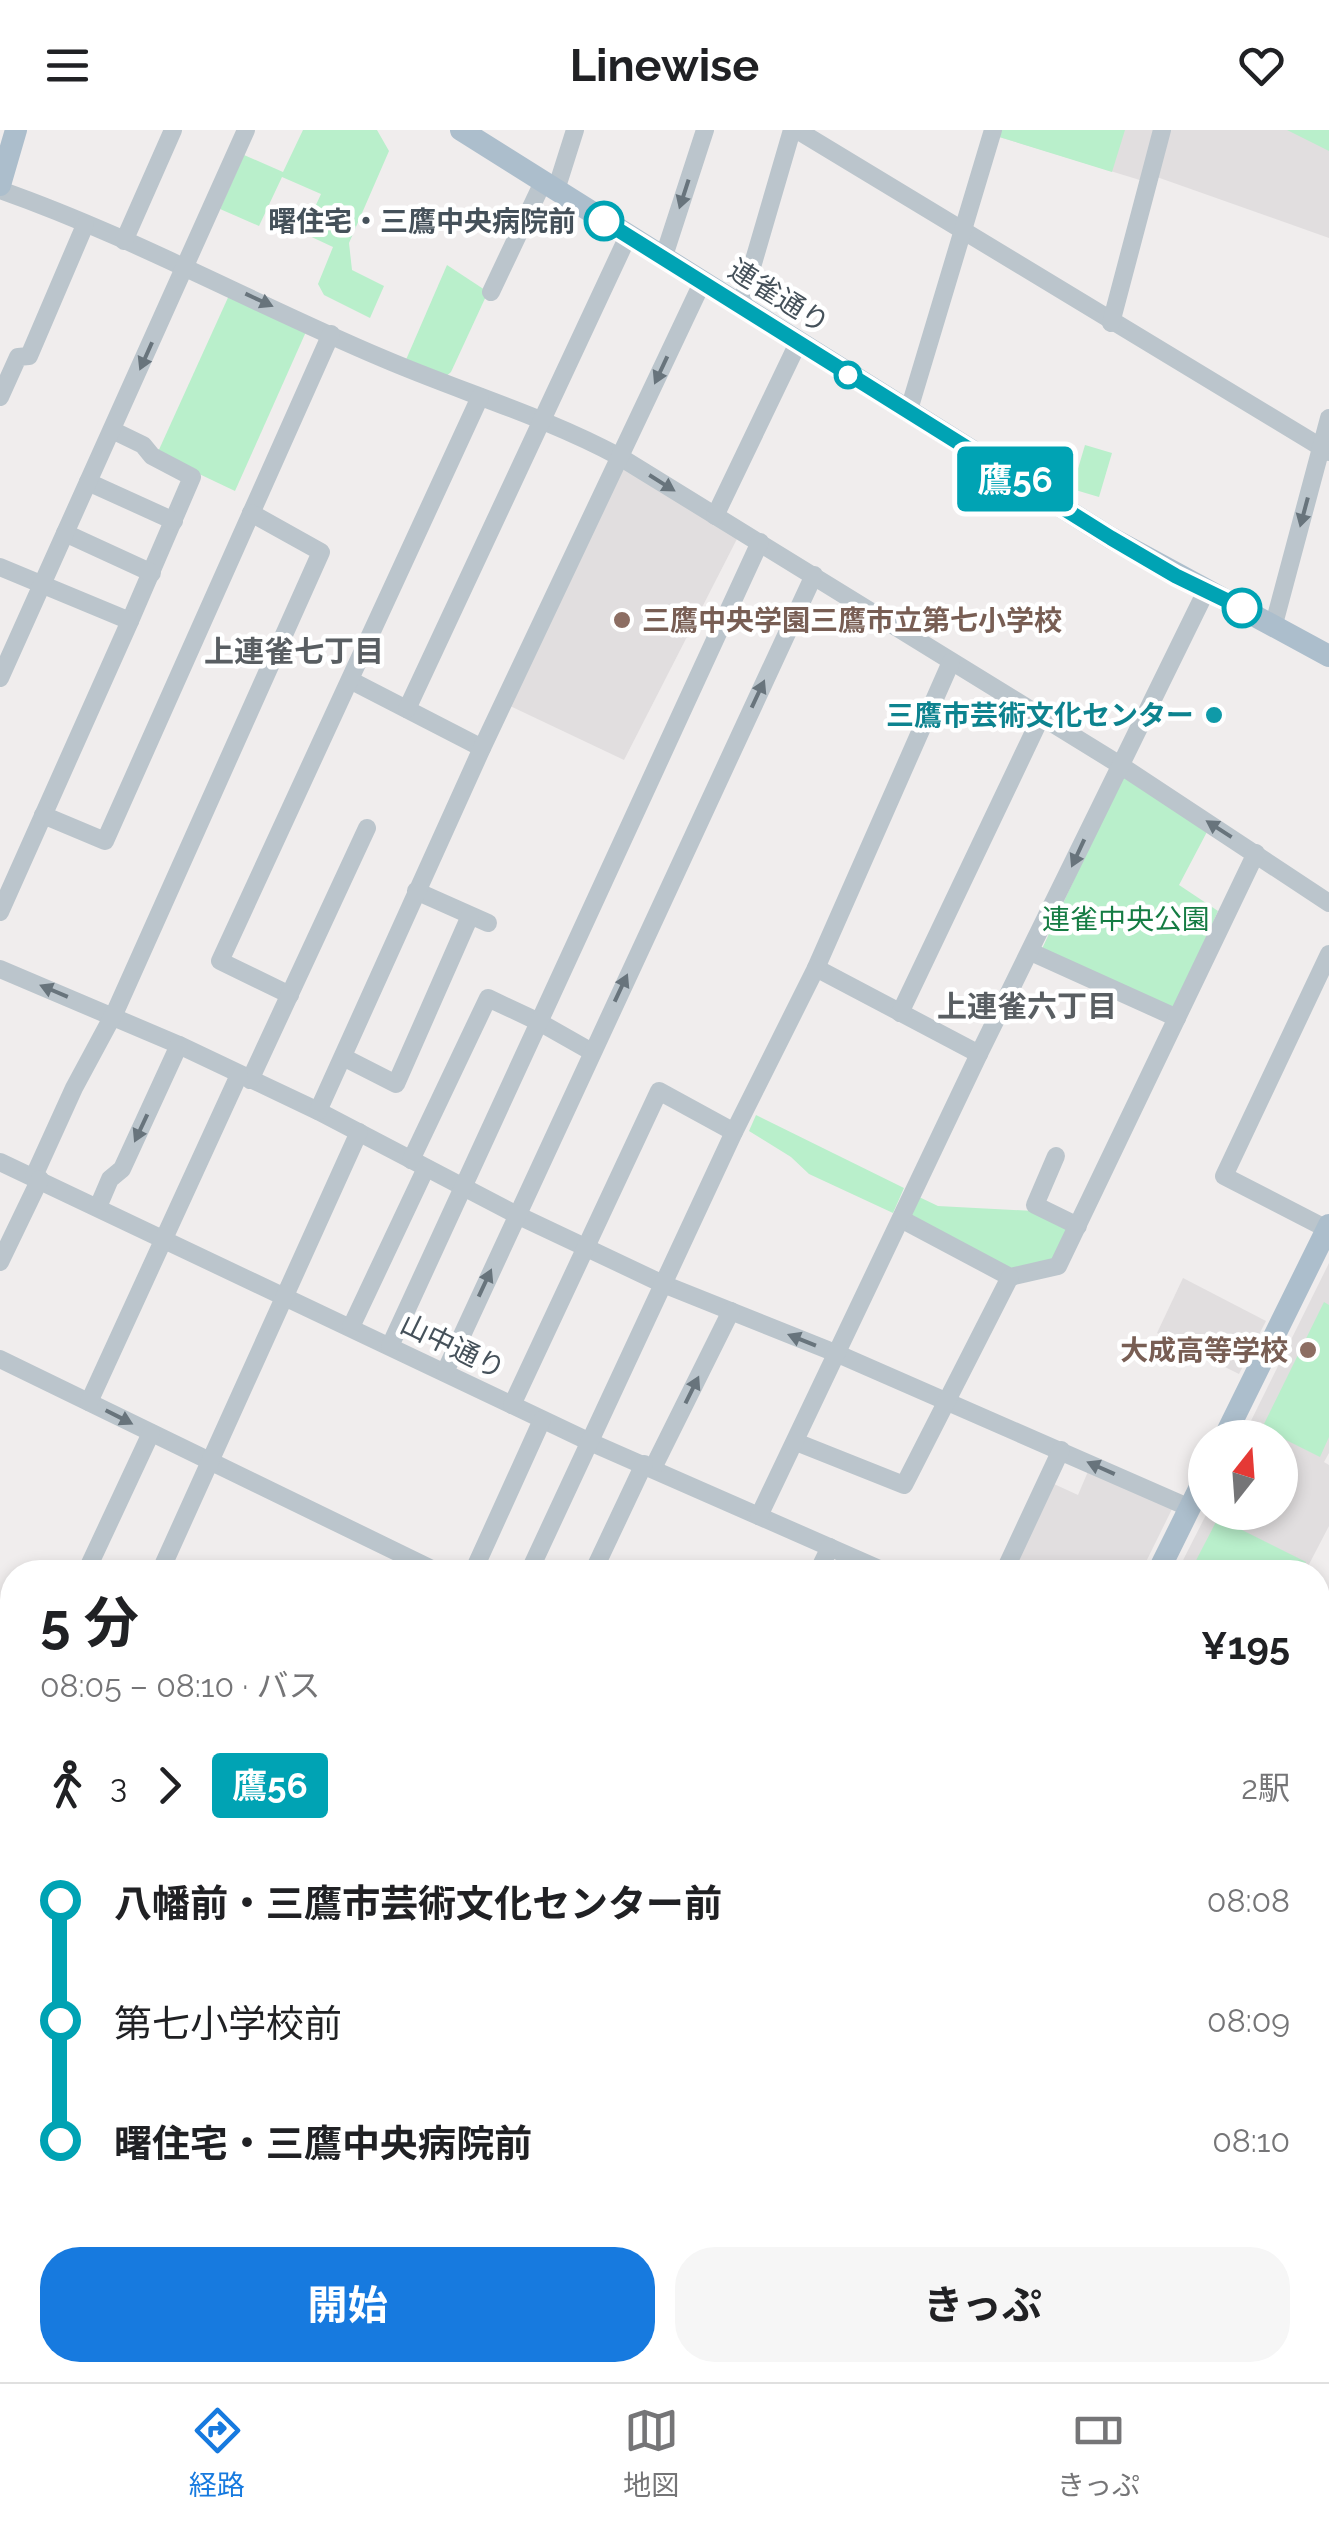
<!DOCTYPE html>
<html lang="ja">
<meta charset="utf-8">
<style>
:root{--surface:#fff;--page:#f6f6f6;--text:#202124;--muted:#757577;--line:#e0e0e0;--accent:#177adf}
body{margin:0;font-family:Raleway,"Noto Sans JP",sans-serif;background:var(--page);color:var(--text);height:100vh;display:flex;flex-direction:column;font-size:38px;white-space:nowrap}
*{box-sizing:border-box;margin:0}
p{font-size:32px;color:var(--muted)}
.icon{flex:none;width:55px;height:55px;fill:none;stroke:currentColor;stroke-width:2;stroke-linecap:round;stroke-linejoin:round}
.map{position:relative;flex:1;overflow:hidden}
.panel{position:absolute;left:0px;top:1430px;width:1330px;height:822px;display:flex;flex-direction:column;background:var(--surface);border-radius:40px 40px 0 0;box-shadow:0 5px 15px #0003}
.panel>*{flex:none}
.badge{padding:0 20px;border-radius:8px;font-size:35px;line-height:65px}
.needle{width:65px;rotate:17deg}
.tools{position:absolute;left:1188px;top:1290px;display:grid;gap:20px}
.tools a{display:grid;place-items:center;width:110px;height:110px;border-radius:50%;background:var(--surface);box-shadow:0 5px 15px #0003;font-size:50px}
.map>.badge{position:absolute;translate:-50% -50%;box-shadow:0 0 0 5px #fff}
.legs{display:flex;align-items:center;gap:15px;height:110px;padding:0 40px;font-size:32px}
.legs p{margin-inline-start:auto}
.headline{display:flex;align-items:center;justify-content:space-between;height:170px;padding:0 40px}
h1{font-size:55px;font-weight:700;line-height:75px}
.button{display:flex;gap:20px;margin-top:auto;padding:20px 40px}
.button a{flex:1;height:115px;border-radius:40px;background:var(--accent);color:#fff;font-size:40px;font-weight:700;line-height:115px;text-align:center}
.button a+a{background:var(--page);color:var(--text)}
ul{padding:0 40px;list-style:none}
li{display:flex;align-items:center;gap:35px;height:120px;font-size:38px}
li i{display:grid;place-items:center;width:15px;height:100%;margin:0 12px;background:currentColor}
li i::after{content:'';width:25px;height:25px;margin:-12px;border:8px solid;border-radius:50%;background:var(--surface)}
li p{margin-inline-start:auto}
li:first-child i{background:linear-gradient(#0000 50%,currentColor 0)}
li:last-child i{background:linear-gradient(currentColor 50%,#0000 0)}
header{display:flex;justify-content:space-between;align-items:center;height:130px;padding:0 40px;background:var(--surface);font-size:45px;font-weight:700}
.dock{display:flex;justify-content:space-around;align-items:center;height:140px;border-top:2px solid var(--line);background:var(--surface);font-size:28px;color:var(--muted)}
.dock a{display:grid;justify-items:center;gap:5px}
.dock .on{color:var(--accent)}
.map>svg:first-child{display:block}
.education{fill:#e1dedf}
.green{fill:#b9efcb}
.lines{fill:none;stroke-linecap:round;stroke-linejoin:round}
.minor{stroke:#bbc5cc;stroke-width:18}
.major{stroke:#acbecc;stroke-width:22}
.oneway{fill:#68747c}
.line-1-casing{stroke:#fff;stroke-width:22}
.line-1{stroke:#00a3b4;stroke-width:15}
.stop-1-dot{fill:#fff;stroke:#00a3b4;stroke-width:5}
.education-dot{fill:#8d6e63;stroke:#fff;stroke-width:4}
.culture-dot{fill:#0f9aa8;stroke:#fff;stroke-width:4}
.labels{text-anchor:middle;stroke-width:9;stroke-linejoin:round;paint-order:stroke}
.stop-label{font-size:28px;font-weight:bold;fill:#45515a;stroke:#fff;text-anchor:end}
.street-label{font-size:28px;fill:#45515a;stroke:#fff}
.education-label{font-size:28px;font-weight:bold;fill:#785e54;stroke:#fff;text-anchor:start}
.culture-label{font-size:28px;font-weight:bold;fill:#0d838f;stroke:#fff;text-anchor:end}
.park-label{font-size:28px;fill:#157c43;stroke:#fff}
.neighbourhood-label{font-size:30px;font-weight:bold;fill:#595e62;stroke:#fff}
</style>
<header><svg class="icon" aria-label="menu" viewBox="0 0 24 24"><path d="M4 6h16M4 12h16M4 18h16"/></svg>Linewise<svg class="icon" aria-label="heart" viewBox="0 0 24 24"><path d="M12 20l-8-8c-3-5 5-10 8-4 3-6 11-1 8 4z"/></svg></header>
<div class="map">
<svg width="1329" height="2252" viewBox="0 0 1329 2252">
<rect width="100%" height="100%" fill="#f0eded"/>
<g class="education">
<polygon points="997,0 1156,0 1143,51 996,6"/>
<polygon points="1166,0 1329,0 1329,108 1154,46"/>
<polygon points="625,332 739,405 624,630 508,575"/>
<polygon points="1329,1133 1329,1323 1324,1332 1329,1335 1329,1396 1305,1442 1177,1442 1207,1383 1280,1382 1280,1308 1243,1307"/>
<polygon points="1183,1148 1266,1191 1239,1244 1157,1203"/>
<polygon points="1089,1339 1173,1377 1141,1442 1013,1442 1054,1354 1078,1365"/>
<polygon points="784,2240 1188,2240 1182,2252 778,2252"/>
</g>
<g class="green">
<polygon points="303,0 377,0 389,21 349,113 352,140 384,156 370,188 324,165 318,154 333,117 303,103 321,64 282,47 259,96 220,79 244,25 283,42"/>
<polygon points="997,0 1125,0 1112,42 996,6"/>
<polygon points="1287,0 1329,0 1329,21"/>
<polygon points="447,135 488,162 451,242 445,247 405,232"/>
<polygon points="231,161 309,195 235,361 157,324"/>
<polygon points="1085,315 1112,323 1099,367 1072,359"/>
<polygon points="1122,646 1209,698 1179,755 1218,781 1173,881 1041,821"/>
<polygon points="756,985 904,1058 893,1083 809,1044 791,1027 749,1001"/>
<polygon points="917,1066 938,1076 1034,1081 1071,1097 1055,1130 1013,1144 906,1088"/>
<polygon points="1324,1172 1329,1175 1329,1307 1320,1327 1262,1298"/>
<polygon points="1218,1388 1306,1432 1301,1442 1190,1442"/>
</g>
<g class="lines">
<g class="minor">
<polyline points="797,0 1329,322"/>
<path d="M 0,60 C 131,106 254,174 382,228 C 461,262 544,286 620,327 L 1120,635 L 1329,773"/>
<polyline points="556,60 575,0"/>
<polyline points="124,111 173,0"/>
<polyline points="663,129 705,0"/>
<polyline points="491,162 543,52"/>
<polyline points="740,178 792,0"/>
<polyline points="1111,193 1162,0"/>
<polyline points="0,267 18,227 29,226 85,95"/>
<polyline points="908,283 993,0"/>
<polyline points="112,300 143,315 152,326 192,347 130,491"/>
<polyline points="88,352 174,391"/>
<polyline points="715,386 798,213"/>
<polyline points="65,403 152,443"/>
<polyline points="0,437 130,491 0,782"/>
<polyline points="1274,494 1329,288"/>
<polyline points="0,548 246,0"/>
<polyline points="350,550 482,618"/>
<polyline points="407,579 628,106"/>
<polyline points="43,685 105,711 331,204"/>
<polyline points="416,761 488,793"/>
<polyline points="1031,822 1177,888"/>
<polyline points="816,838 979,924"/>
<polyline points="0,839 179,915 318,981 517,1085 663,1154 838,1224 1190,1378"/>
<polyline points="290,865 220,831 480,267"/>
<polyline points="900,883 1041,587"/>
<polyline points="343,927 396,954 470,786"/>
<polyline points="250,950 367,698"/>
<polyline points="318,981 482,618 702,153"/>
<polyline points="1056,1026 1035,1075 1078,1096"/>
<polyline points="411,1030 488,868 539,892 592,922"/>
<polyline points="0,1032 590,1312 886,1442"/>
<polyline points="34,1046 74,958 116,880 321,422 251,383"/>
<polyline points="98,1077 110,1049 122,1039 179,915"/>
<polyline points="901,1089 1010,1147 1058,1136 1256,723"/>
<polyline points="1327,1099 1224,1046 1329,824"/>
<polyline points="0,1132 40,1049"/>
<polyline points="351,1197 426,1038"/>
<polyline points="390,1216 760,412"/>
<polyline points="0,1229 438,1442"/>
<polyline points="445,1242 814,445"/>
<polyline points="89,1272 239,945"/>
<polyline points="512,1275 659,961 734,1002"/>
<polyline points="796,1312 904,1355 1010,1147"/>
<polyline points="653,1338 731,1181"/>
<polyline points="759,1386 979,924 1206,461"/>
<polyline points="86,1442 151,1303"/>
<polyline points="160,1442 359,1002"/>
<polyline points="473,1442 542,1290"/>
<polyline points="529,1442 734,1002 816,838 951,532"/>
<polyline points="593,1442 644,1334"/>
<polyline points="818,1442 830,1417"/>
<polyline points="1004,1442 1061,1320"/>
<polyline points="0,1555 12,1559"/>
<polyline points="1318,1593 1329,1569"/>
<polyline points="0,1631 12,1636"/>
<polyline points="1318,1720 1329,1696"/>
<polyline points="1318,1991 1329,1967"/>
<polyline points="1318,2016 1329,2022"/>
<polyline points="0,2027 12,2031"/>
<polyline points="678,2240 710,2252"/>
<polyline points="149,2252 154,2240"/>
<polyline points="265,2252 271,2240"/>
<polyline points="432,2252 438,2240"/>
<polyline points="604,2252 609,2240"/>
<polyline points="1191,2252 1197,2240"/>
</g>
<g class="major">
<polyline points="461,0 1111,408 1329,526"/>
<polyline points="0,55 16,0"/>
<polyline points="1224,1308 1329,1095"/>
<polyline points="1158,1442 1205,1347"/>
<polyline points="0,2225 12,2229"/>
<polyline points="50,2240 86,2252"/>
<polyline points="761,2252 767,2240"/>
</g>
</g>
<defs><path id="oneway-solid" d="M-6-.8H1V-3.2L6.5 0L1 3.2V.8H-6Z" transform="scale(2.5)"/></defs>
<g class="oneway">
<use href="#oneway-solid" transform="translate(684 64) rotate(108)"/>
<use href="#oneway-solid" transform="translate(259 170) rotate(25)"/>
<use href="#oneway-solid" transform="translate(146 226) rotate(114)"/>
<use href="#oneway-solid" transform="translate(661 240) rotate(115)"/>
<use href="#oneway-solid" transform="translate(662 353) rotate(32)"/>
<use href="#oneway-solid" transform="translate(1304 382) rotate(105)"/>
<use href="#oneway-solid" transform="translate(758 564) rotate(-65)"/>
<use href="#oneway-solid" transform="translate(1219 699) rotate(-147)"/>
<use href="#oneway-solid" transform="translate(1078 723) rotate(115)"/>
<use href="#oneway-solid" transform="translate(621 858) rotate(-65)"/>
<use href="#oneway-solid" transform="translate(54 861) rotate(-157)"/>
<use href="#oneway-solid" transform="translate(141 998) rotate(115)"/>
<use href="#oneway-solid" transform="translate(485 1153) rotate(-65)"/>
<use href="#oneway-solid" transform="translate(802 1210) rotate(-158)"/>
<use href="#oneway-solid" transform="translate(692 1260) rotate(-64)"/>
<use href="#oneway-solid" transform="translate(119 1287) rotate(27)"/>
<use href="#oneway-solid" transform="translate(1101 1338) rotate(-156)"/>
</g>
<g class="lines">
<g class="line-1-casing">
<polyline id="line-1" points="604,91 1111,408 1176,446 1242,478"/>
</g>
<use href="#line-1" class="line-1"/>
</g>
<g class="stop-1-dot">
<circle cx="604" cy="91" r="18"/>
<circle cx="848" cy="245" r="12"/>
<circle cx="1242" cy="478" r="18"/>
</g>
<g class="education-dot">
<circle cx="622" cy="490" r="10"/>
<circle cx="1308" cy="1220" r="10"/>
</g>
<circle class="culture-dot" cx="1214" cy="585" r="10"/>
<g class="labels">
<g class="stop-label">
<text x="576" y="101">曙住宅・三鷹中央病院前</text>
</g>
<g class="street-label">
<text transform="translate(779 166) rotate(32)" y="10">連雀通り</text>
<text transform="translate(453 1216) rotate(26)" y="10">山中通り</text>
</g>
<g class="education-label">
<text x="642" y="500">三鷹中央学園三鷹市立第七小学校</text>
<text x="1288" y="1230" text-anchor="end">大成高等学校</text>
</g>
<g class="culture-label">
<text x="1194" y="595">三鷹市芸術文化センター</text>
</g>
<g class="park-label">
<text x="1126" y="799">連雀中央公園</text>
</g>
<g class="neighbourhood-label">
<text x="294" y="532">上連雀七丁目</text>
<text x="1027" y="887">上連雀六丁目</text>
</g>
</g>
</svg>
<div class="tools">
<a><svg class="needle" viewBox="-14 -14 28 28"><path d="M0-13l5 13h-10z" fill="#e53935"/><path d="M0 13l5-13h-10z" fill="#757577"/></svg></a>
</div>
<b class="badge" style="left:1015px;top:349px;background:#00a3b4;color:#fff">鷹56</b>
<section class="panel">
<div class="headline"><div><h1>5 分</h1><p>08:05 – 08:10 · バス</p></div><b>¥195</b></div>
<div class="legs"><svg class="icon" aria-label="walk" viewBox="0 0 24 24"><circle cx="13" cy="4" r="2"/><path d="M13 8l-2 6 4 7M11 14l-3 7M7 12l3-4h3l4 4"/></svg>3<svg class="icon" aria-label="forward" viewBox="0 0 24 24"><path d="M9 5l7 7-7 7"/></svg><b class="badge" style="background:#00a3b4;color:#fff">鷹56</b><p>2駅</p></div>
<ul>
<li><i style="color:#00a3b4"></i><b>八幡前・三鷹市芸術文化センター前</b><p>08:08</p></li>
<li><i style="color:#00a3b4"></i><span>第七小学校前</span><p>08:09</p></li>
<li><i style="color:#00a3b4"></i><b>曙住宅・三鷹中央病院前</b><p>08:10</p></li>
</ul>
<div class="button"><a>開始</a><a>きっぷ</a></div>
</section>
</div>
<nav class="dock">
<a class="on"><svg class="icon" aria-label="directions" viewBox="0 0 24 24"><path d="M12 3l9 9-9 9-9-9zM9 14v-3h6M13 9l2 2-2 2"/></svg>経路</a>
<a><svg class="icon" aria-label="map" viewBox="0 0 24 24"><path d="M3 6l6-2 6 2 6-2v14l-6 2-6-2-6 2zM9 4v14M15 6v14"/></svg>地図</a>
<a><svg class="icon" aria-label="tickets" viewBox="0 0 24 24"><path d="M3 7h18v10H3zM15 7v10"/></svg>きっぷ</a>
</nav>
